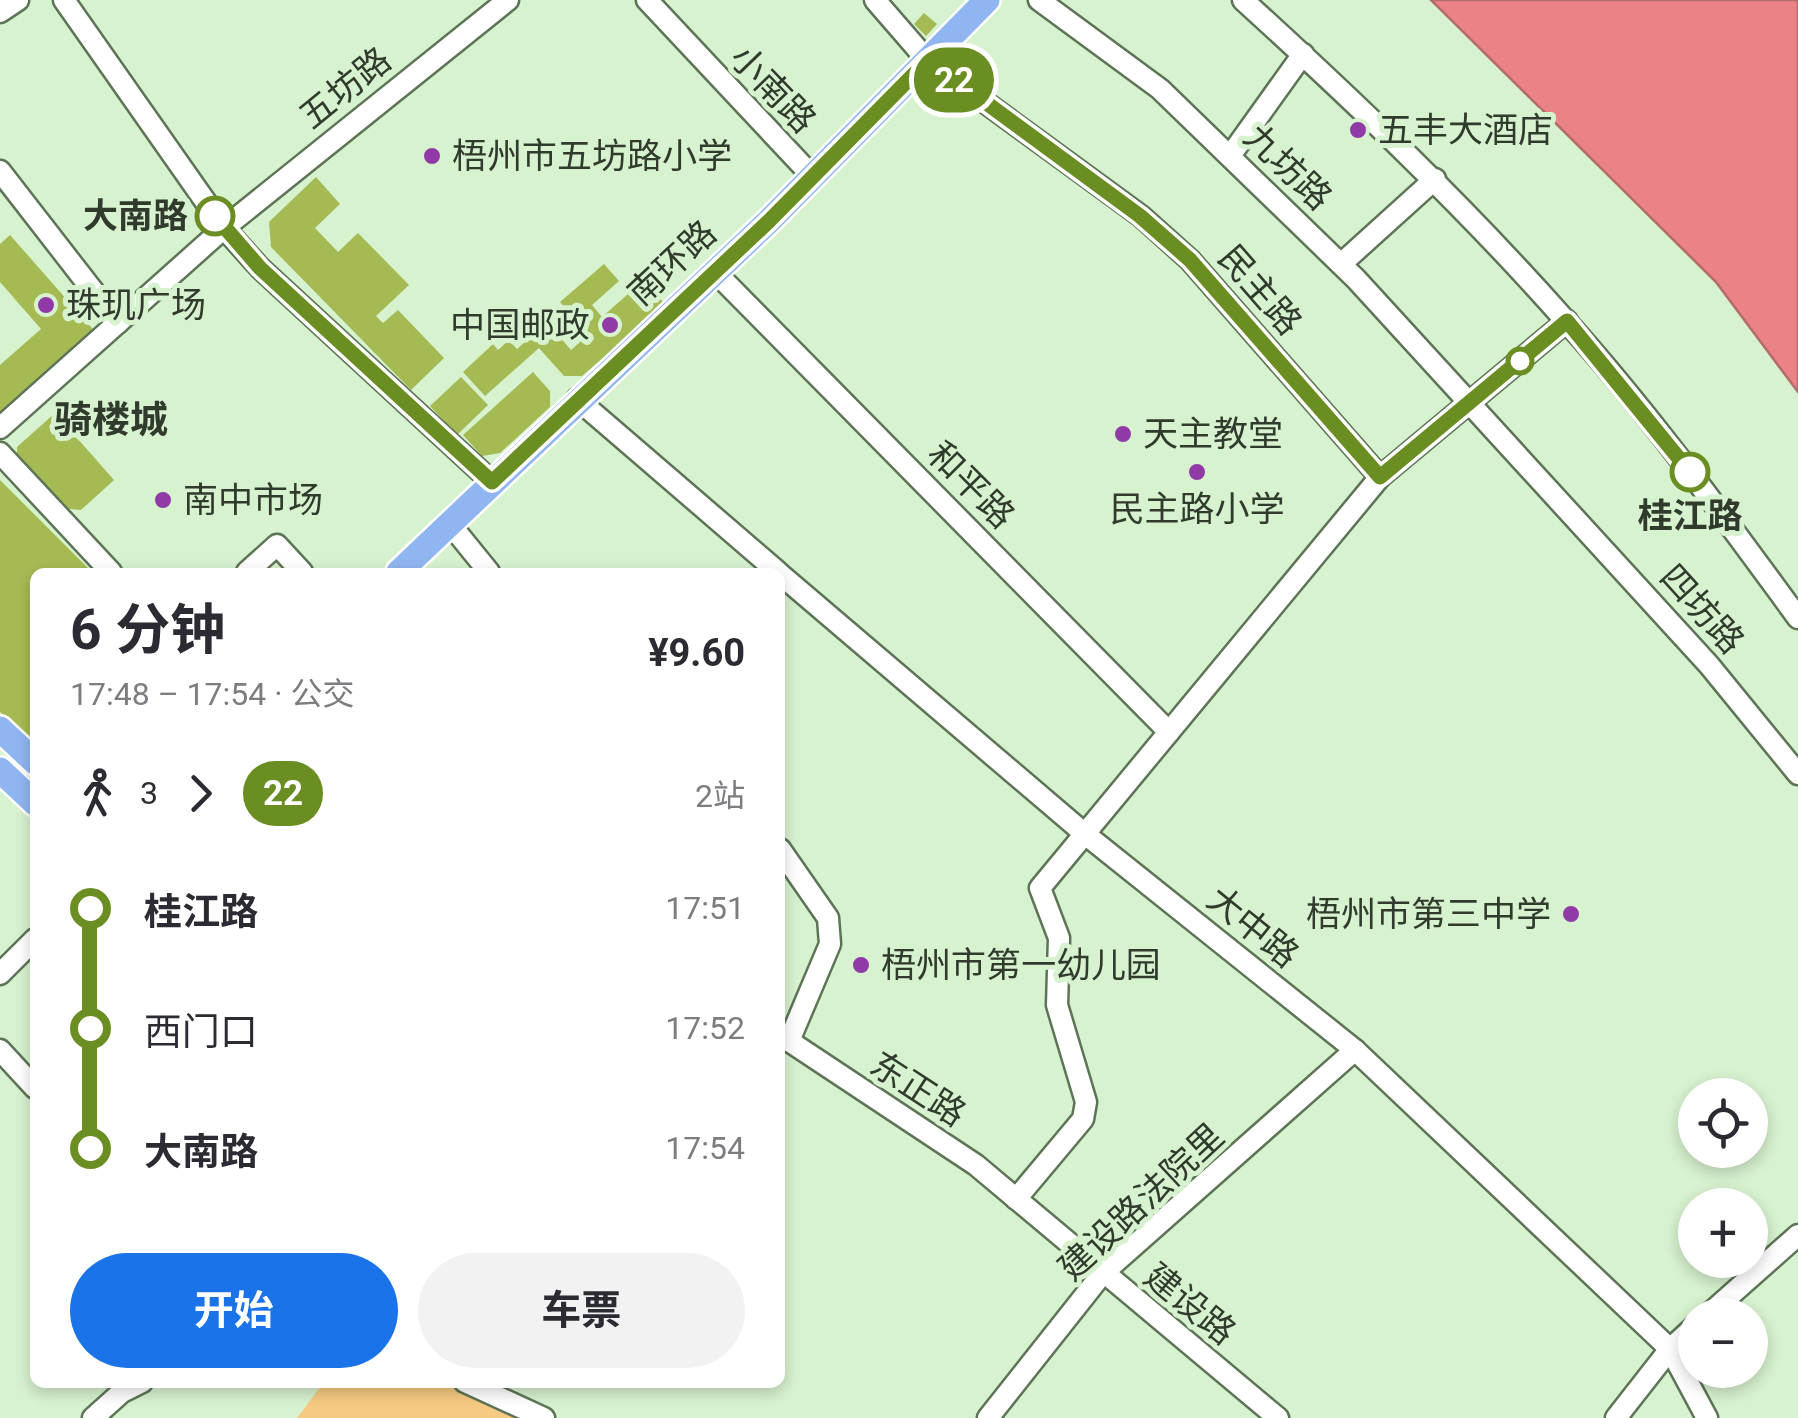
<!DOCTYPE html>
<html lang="zh">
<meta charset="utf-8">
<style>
:root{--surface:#fff;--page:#f2f2f3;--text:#2b2b33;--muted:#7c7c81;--accent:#1a73e8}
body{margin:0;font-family:Roboto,"Noto Sans SC",sans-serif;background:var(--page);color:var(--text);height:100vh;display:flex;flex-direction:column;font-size:38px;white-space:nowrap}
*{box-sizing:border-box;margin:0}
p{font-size:32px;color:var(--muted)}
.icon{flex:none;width:55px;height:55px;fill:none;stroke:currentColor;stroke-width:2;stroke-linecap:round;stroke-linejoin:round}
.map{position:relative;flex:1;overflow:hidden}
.panel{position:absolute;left:30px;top:568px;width:755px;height:820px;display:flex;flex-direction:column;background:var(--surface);border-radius:15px;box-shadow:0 5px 15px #0003}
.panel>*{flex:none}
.badge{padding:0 20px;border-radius:32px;font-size:35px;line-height:65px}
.tools{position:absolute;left:1678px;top:1078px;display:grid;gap:20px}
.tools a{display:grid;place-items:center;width:90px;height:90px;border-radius:50%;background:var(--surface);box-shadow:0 5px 15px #0003;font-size:50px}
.map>.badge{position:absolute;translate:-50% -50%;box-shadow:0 0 0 5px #fff}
.legs{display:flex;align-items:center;gap:15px;height:110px;padding:0 40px;font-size:32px}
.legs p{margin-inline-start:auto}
.summary{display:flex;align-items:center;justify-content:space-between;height:170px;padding:0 40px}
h1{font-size:55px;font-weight:700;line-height:75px}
.primary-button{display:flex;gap:20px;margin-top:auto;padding:20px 40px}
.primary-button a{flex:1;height:115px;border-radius:60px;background:var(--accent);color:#fff;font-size:40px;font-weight:700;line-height:115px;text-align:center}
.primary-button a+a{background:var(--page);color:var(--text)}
ul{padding:0 40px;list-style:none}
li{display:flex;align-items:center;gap:35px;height:120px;font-size:38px}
li i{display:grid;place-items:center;width:15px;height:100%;margin:0 12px;background:currentColor}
li i::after{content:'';width:25px;height:25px;margin:-12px;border:8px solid;border-radius:50%;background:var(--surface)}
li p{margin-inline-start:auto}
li:first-child i{background:linear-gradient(#0000 50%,currentColor 0)}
li:last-child i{background:linear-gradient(currentColor 50%,#0000 0)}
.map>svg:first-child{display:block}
.green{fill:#f6ca82}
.water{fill:#eb8286;stroke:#b36c6b;stroke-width:2.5}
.building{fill:#a6ba54}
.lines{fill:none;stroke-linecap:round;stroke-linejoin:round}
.minor-casing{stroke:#5d7556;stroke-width:25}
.major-casing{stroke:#fff;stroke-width:30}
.minor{stroke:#fff;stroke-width:20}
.major{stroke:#90b6f1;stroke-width:25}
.line-1-casing{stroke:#fff;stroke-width:22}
.line-1{stroke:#6b8e23;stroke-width:15}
.poi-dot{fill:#913aa7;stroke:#d7f2cf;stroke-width:4}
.stop-1-dot{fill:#fff;stroke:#6b8e23;stroke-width:5}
.labels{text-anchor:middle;stroke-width:10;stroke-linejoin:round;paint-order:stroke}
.street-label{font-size:35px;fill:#303a2d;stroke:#d7f2cf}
.poi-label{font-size:35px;fill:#303a2d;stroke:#d7f2cf;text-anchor:start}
.stop-label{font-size:35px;font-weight:bold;fill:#303a2d;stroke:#d7f2cf;text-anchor:end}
.neighbourhood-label{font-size:38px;font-weight:bold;fill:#303a2d;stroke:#d7f2cf}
</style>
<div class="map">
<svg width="1798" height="1418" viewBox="0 0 1798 1418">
<rect width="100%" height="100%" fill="#d7f2cf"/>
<polygon class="green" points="324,1382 465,1383 544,1418 297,1418"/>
<polygon class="water" points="1431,0 1798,0 1798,392 1716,282"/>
<g class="building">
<polygon points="924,13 937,24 926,36 914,24"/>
<polygon points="316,177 340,204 315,228 338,252 358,233 409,285 376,316 383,323 398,310 444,358 411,390 271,247 269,222"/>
<polygon points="10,235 98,335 0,421 0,365 41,329 0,282 0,244"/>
<polygon points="604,264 619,281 592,305 602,317 644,280 665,304 582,376 564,376 539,348 485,396 463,372 493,344 498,350 509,340 517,349 547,322 571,350 588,335 560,302"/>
<polygon points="533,372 550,391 550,407 500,453 482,456 463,435"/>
<polygon points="461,377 488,405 457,435 430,406"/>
<polygon points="55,413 114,480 81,510 58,508 17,461 17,447"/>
<polygon points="0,480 92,572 35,572 35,744 0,712"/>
</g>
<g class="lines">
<g class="minor-casing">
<g id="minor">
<polyline points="64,0 224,228 260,268 492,482"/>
<polyline points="647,0 813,177"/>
<polyline points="875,0 927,60 1141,216 1190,260 1380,477"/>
<polyline points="1039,0 1160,89 1356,279 1709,665 1798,774"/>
<path d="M 1243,0 C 1355,102 1464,206 1565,320 C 1650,414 1723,516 1798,618"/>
<polyline points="0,12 18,0"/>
<polyline points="1230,156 1303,54"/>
<polyline points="0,171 118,323"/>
<polyline points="1341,264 1435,179"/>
<polyline points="726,283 1169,732"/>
<polyline points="577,399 778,572"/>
<polyline points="0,428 224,228 508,0"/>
<polyline points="0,453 111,572"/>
<polyline points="459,535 489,572"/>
<polyline points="247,572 277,545 302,572"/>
<polyline points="780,574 1085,834 1355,1050 1670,1349 1707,1418"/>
<polyline points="780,849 828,918 830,944 789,1041"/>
<polyline points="0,974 35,939"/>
<polyline points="789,1041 976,1165 1278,1418"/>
<polyline points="0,1050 35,1088"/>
<polyline points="1016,1199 1083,1119 1086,1102 1057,1005 1059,938 1040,888 1380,477 1567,321"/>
<polyline points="1708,1315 1798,1235"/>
<polyline points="465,1382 544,1418"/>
<polyline points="93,1418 122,1392 142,1382"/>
<polyline points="988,1418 1102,1274 1355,1050"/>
<polyline points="1616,1418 1670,1349 1695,1326"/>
</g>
</g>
<g class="major-casing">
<g id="major">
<polyline points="399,572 769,221 987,0"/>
<polyline points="0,729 35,762"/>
<polyline points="0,770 35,803"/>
</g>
</g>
<use href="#minor" class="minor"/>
<use href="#major" class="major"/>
</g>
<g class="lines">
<g class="line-1-casing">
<polyline id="line-1" points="215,216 260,268 492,482 769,221 928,60 1140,216 1190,260 1380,477 1567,321 1690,472"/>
</g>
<use href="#line-1" class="line-1"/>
</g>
<g class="poi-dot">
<circle cx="1358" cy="130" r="10"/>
<circle cx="432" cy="156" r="10"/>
<circle cx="46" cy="305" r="10"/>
<circle cx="610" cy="325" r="10"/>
<circle cx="1123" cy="434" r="10"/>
<circle cx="1197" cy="472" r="10"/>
<circle cx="163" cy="500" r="10"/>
<circle cx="1571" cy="914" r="10"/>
<circle cx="861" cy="965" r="10"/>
</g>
<g class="stop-1-dot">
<circle cx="215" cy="216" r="18"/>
<circle cx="1520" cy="361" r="12"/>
<circle cx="1690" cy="472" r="18"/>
</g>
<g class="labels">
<g class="street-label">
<text transform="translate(345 88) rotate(-39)" y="12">五坊路</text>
<text transform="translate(773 89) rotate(46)" y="12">小南路</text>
<text transform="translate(1288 167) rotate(44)" y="12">九坊路</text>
<text transform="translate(672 263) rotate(-43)" y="12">南环路</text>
<text transform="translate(1260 290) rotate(49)" y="12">民主路</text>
<text transform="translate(971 485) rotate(45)" y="12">和平路</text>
<text transform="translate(1702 609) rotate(48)" y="12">四坊路</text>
<text transform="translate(1253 927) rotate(39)" y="12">大中路</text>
<text transform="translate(918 1089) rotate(33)" y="12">东正路</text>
<text transform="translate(1141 1202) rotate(-43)" y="12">建设路法院里</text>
<text transform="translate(1190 1304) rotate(39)" y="12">建设路</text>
</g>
<g class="poi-label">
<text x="1378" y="142">五丰大酒店</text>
<text x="452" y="168">梧州市五坊路小学</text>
<text x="66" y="317">珠玑广场</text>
<text x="590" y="337" text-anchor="end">中国邮政</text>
<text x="1143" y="446">天主教堂</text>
<text x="183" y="512">南中市场</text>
<text x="1197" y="521" text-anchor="middle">民主路小学</text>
<text x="1551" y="926" text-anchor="end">梧州市第三中学</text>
<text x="881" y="977">梧州市第一幼儿园</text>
</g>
<g class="stop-label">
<text x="188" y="228">大南路</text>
<text x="1690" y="528" text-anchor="middle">桂江路</text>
</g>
<g class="neighbourhood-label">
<text x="111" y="433">骑楼城</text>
</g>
</g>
</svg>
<div class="tools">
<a><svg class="icon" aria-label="locate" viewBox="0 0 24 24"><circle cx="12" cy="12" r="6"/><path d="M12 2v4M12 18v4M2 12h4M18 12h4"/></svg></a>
<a>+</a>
<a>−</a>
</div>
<b class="badge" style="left:954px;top:80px;background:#6b8e23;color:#fff">22</b>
<section class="panel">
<div class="summary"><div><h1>6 分钟</h1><p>17:48 – 17:54 · 公交</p></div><b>¥9.60</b></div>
<div class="legs"><svg class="icon" aria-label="walk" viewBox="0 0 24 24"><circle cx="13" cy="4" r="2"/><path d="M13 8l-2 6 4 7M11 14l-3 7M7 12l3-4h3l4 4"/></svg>3<svg class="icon" aria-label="forward" viewBox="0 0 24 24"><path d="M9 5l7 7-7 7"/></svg><b class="badge" style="background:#6b8e23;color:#fff">22</b><p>2站</p></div>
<ul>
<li><i style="color:#6b8e23"></i><b>桂江路</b><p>17:51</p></li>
<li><i style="color:#6b8e23"></i><span>西门口</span><p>17:52</p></li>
<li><i style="color:#6b8e23"></i><b>大南路</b><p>17:54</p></li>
</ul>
<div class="primary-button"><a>开始</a><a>车票</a></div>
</section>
</div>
